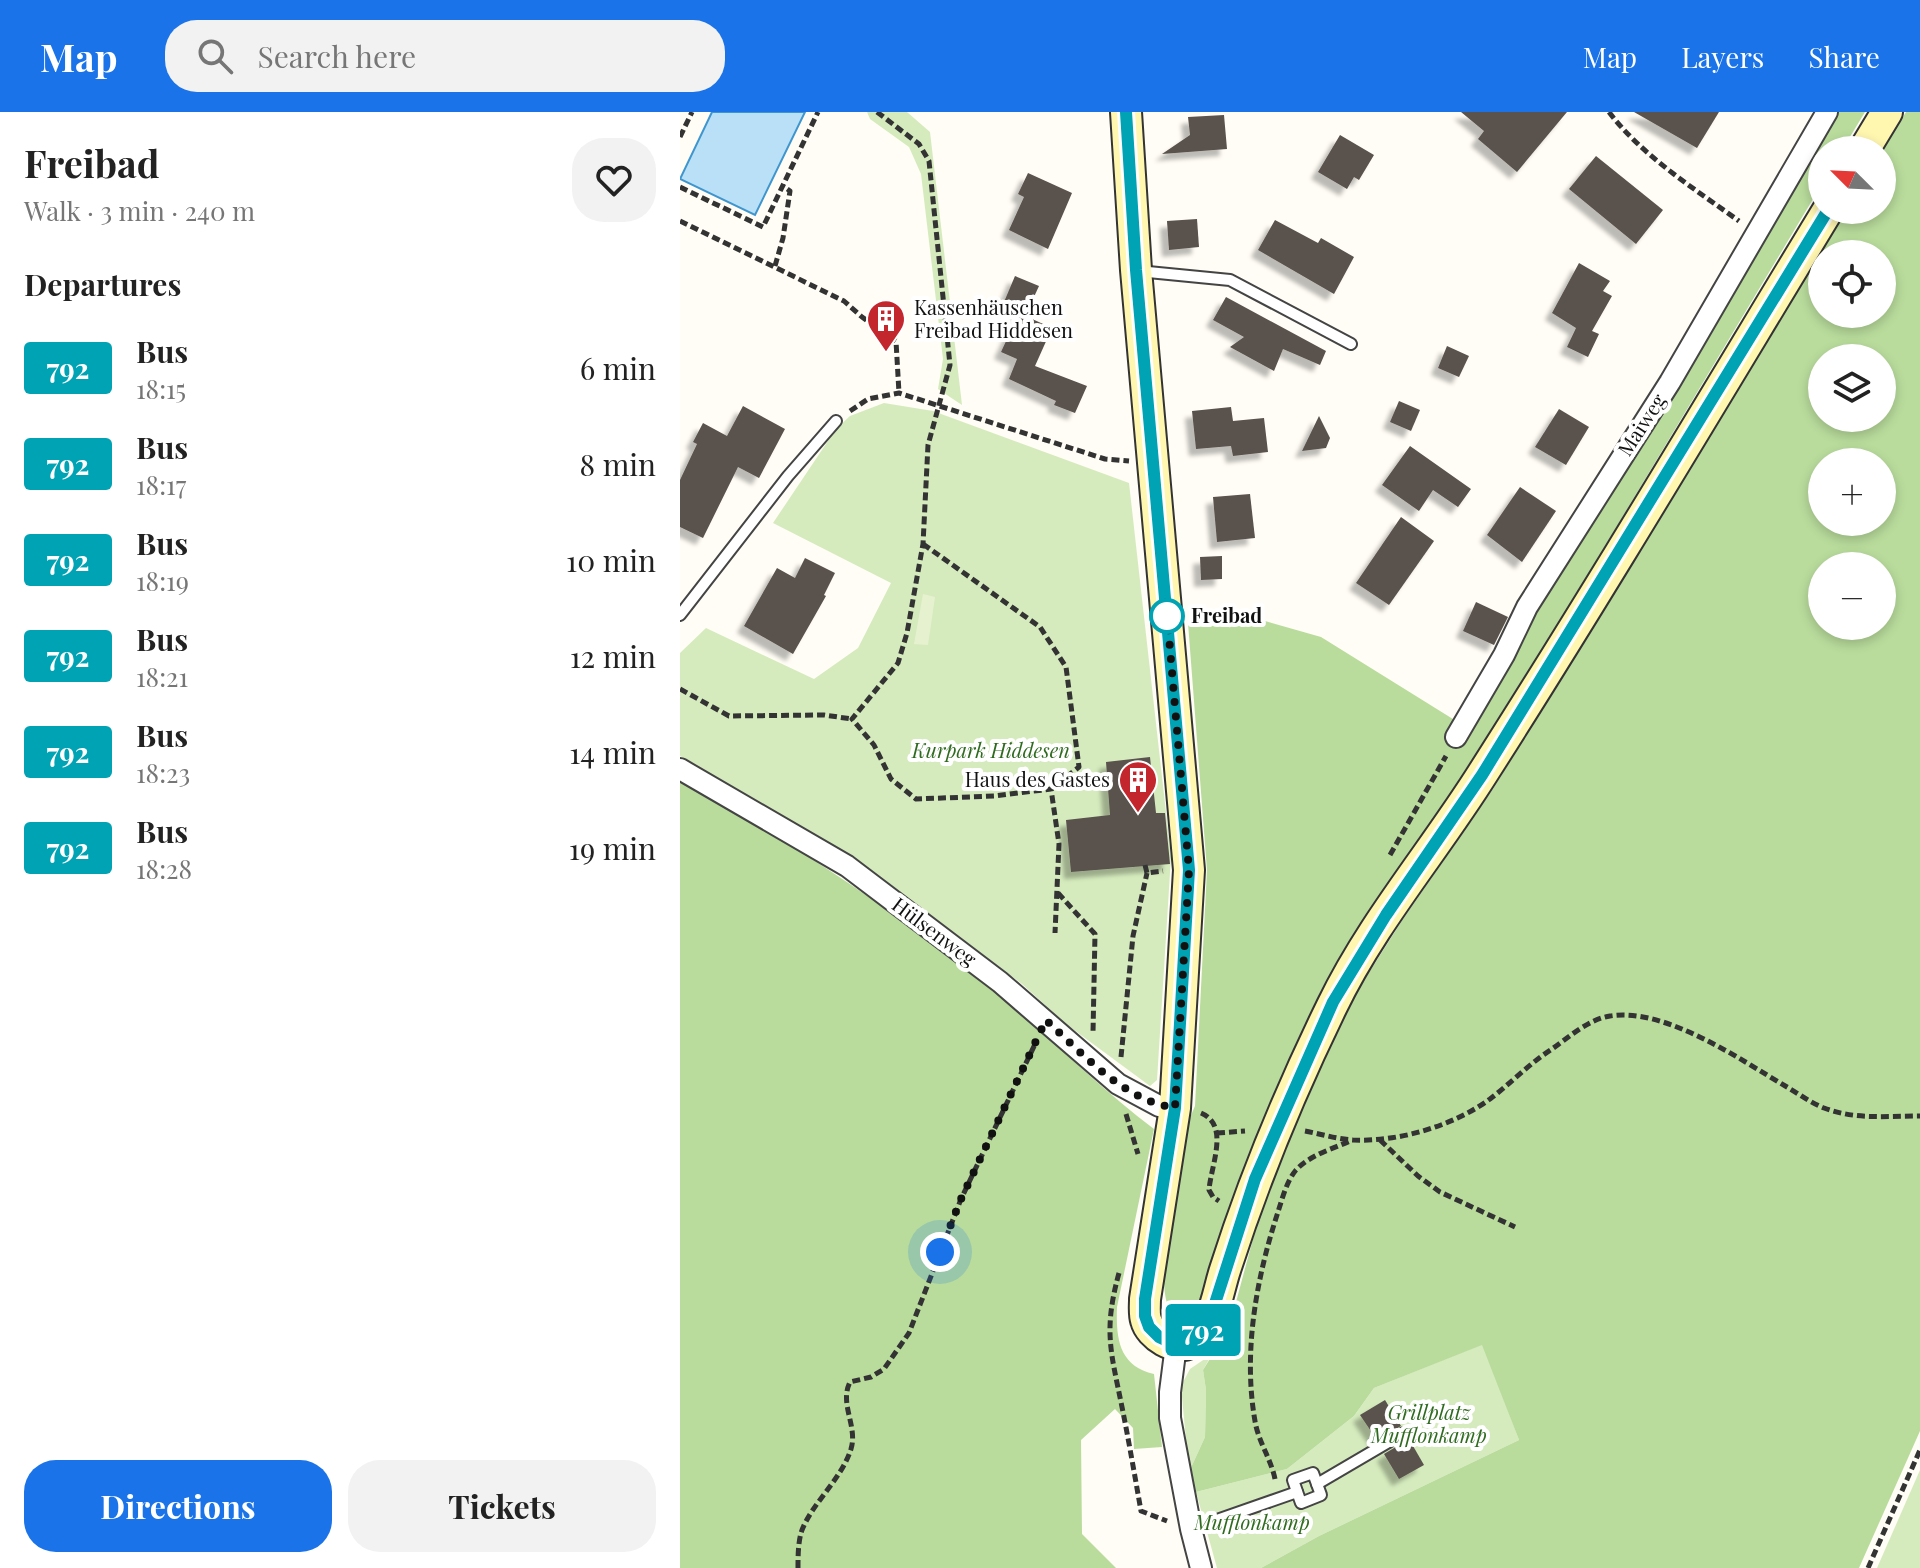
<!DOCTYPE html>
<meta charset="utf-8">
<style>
:root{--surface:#fff;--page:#f2f2f2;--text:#222;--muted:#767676;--accent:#1a73e8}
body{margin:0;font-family:"Playfair Display",serif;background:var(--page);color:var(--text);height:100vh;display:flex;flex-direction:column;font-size:30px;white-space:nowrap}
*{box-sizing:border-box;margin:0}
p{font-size:26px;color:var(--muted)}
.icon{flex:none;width:44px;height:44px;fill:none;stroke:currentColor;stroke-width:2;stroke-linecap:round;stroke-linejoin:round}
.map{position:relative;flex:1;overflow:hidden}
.panel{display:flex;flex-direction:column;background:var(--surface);width:680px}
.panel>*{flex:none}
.badge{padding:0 16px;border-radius:6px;font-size:28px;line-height:52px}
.needle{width:52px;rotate:294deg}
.fabs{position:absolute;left:1128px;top:24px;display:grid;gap:16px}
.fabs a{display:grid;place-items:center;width:88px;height:88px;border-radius:50%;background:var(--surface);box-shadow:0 4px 12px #0003;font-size:40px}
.you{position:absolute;width:40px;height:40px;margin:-20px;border:6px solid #fff;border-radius:50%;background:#1a73e8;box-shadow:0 0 0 12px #1a73e833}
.map>.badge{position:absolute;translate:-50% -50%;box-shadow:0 0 0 4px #fff}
h2{padding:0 24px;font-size:30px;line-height:72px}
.round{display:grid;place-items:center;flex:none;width:84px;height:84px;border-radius:32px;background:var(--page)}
.headline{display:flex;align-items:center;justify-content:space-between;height:136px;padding:0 24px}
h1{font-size:38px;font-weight:700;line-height:60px}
.button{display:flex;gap:16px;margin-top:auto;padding:16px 24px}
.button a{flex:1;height:92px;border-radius:32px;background:var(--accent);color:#fff;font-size:32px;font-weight:700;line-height:92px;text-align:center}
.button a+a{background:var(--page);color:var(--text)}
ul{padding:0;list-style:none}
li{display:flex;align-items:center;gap:24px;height:96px;padding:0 24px}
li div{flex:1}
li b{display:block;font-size:30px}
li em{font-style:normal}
li .badge{min-width:88px;font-weight:700;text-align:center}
header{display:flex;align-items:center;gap:48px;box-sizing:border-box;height:112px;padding:0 40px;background:var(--accent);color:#fff}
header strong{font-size:38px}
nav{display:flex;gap:44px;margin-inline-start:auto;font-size:28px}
.search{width:560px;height:72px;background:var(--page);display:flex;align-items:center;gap:20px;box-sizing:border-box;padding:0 28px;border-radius:32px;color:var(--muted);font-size:30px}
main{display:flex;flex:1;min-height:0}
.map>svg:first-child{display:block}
.green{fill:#d5ebbd}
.forest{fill:#b9dc9c;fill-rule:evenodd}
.pitch{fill:#e6f2cf}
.water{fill:#b9e0f7;stroke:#3f96cf;stroke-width:2}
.building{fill:#5a524d;filter:url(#shadow)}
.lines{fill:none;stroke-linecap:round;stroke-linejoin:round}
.lane-casing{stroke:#444;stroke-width:14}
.street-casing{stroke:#444;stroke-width:24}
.secondary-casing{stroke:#333;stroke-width:34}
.path{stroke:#333;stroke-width:5;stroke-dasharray:8 4;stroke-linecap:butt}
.lane{stroke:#fff;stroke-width:10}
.street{stroke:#fff;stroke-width:20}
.secondary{stroke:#fff6b0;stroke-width:30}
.line-casing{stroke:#fff;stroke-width:18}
.line{stroke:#00a3b4;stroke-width:12}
.walk{stroke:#111;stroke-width:8;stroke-dasharray:0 14.4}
.stop-dot{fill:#fff;stroke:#00a3b4;stroke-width:4}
.labels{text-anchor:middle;stroke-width:8;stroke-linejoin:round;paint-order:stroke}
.poi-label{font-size:20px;fill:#111;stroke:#fff;text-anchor:start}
.street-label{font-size:20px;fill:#111;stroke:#fff}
.stop-label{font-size:20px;font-weight:bold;fill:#111;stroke:#fff;text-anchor:start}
.park-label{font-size:20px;font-style:italic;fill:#2f6b1f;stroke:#fff}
</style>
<header>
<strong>Map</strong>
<div class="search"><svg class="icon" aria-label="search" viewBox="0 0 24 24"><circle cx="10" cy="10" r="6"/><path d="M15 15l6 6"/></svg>Search here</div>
<nav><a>Map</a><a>Layers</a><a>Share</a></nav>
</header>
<main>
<section class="panel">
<div class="headline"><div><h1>Freibad</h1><p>Walk · 3 min · 240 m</p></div><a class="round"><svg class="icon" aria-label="heart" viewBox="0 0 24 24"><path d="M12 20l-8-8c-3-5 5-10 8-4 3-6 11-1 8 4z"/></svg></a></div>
<h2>Departures</h2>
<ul>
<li><span class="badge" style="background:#00a3b4;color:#fff">792</span><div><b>Bus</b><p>18:15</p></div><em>6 min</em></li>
<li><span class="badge" style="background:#00a3b4;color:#fff">792</span><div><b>Bus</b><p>18:17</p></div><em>8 min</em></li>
<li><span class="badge" style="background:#00a3b4;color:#fff">792</span><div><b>Bus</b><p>18:19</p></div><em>10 min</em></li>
<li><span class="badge" style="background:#00a3b4;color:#fff">792</span><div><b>Bus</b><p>18:21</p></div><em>12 min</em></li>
<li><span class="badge" style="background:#00a3b4;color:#fff">792</span><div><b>Bus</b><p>18:23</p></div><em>14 min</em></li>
<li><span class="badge" style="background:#00a3b4;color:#fff">792</span><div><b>Bus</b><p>18:28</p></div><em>19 min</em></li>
</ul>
<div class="button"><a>Directions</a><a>Tickets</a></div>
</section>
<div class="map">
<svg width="1240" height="1456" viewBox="0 0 1240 1456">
<defs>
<filter id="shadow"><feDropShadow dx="-7" dy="7" stdDeviation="2" flood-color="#0004"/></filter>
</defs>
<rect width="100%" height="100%" fill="#fffdf5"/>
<g class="green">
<polygon points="187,0 227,0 250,20 282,293 258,277 263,247 241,62 229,35 190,7"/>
<polygon points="204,291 253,299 449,371 491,745 477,968 470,974 386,912 342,872 171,743 0,644 0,541 26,516 134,567 178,536 211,471 93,411 156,317 170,304"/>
<polygon points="803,1232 839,1328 639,1424 581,1456 537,1456 516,1380 607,1357 674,1304 694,1276"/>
<polygon points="532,1242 523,1258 526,1278 525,1325 509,1360 501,1274 510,1257"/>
<polygon points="1240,1358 1240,1456 1197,1456"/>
</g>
<g class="forest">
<path d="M 1156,0 L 1185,0 L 1162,38 L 1142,38 L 1142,72 L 792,656 L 697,796 L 521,1196 C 492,1215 485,1197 484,1169 L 509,1008 L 515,994 L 527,758 L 508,511 L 557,501 L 641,525 L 789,617 L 850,504 Z"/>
<path d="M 1226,0 L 1240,0 L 1240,1319 L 1179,1456 L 581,1456 L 639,1424 L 839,1328 L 802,1233 L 694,1276 L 674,1304 L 607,1357 L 516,1380 L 509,1360 L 525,1325 L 526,1278 L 523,1258 L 549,1216 L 587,1075 L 664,900 L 721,810 L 813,677 L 1166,98 L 1202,98 L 1202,39 ZM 1142,142 L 1202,142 L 1202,202 L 1142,202 ZM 1142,246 L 1202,246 L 1202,306 L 1142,306 ZM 1142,350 L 1202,350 L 1202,410 L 1142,410 ZM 1142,454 L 1202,454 L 1202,514 L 1142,514 Z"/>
<path d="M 0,667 C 109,728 215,799 313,878 C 368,923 417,974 474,1017 L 437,1195 C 436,1225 438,1254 474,1262 L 482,1335 L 454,1337 L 453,1316 L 435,1297 L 401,1328 L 402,1422 L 436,1456 L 0,1456 Z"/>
</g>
<polygon class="pitch" points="243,482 255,485 248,533 234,532"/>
<polygon class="water" points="32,0 125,0 75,103 0,67"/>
<g class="building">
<polygon points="781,0 887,0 837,60 798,27 804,19"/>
<polygon points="954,0 1039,0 1017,36"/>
<polygon points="544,3 547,37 482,42 510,23 508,5"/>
<polygon points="660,23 694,43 679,68 674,65 667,77 638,60"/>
<polygon points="916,44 983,98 956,132 889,77"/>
<polygon points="348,61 392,81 368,137 329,118 344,85 338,82"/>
<polygon points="517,107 519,135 489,138 487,109"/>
<polygon points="595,108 638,131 641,126 674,145 654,182 578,138"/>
<polygon points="899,151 930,169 923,179 932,184 912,219 919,222 908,245 887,235 896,216 872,201"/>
<polygon points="335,164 359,174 347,200 324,190"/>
<polygon points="546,185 646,239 640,253 603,237 594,259 550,235 564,225 533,208"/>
<polygon points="339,201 372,216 355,254 407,274 395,301 374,293 376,289 329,267 337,247 321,240"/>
<polygon points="767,234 789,244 779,265 758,256"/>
<polygon points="719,289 740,298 731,319 710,310"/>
<polygon points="63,294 105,317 79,366 58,355 23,426 0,415 0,368 17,332 13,330 23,311 47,324"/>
<polygon points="551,295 553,309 584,306 588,340 553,344 551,334 516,337 512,299"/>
<polygon points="879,297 909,315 886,353 855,335"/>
<polygon points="639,304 650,326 646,336 622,339"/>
<polygon points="730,334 791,377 778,395 753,378 739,399 702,373"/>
<polygon points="840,375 876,399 842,450 807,423"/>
<polygon points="570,382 575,426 537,430 533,385"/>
<polygon points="721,405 754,429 709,493 676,471"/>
<polygon points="542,444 542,467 521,468 520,445"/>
<polygon points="125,446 155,461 144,483 146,484 113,542 64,514 97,456 115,466"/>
<polygon points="796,490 828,505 814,533 783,519"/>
<polygon points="470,645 476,701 485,701 490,752 391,760 386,708 430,703 426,650"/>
<polygon points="705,1288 721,1314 697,1328 680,1303"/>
<polygon points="729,1327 744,1353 719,1367 704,1342"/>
</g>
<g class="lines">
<g class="lane-casing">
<g id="lane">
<polyline points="458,159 550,168 671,232"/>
<polyline points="0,503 108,364 156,309"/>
<polygon points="633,1361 641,1383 621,1391 613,1368"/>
<polyline points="637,1372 724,1321"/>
<polyline points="511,1417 617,1380"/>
</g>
</g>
<g class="street-casing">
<g id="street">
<polyline points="776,625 824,543 847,495 990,270 1147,0"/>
<polyline points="0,657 167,754 320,870 438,972 479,994 495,996"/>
<polyline points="496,1233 490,1280 490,1306 511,1417 521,1456"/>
</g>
</g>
<g class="secondary-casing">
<g id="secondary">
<path d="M 446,0 L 456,158 L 509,758 L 495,996 L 465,1187 C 465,1194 464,1202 466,1208 C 470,1224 495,1239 510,1231 C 534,1218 537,1182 545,1158 C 574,1067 610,980 652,894 C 692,811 754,739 803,661 C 921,476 1034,286 1148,98"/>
<polyline points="1184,38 1207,0"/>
</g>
</g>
<g class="path">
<polyline points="197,0 239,32 249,49 270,253 248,333 243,432 227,521 218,551 172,607 194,633 211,667 236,687 314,684 371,677 379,732 375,821"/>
<path d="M 929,0 C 961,43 1016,78 1059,109"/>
<polyline points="0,25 12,0"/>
<polyline points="0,75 83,115 138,0"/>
<polyline points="0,109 164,189 182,205 216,229 219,281"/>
<polyline points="95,154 103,126 110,79 103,74"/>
<polyline points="170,299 188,287 219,281 425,347 449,349"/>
<polyline points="243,432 360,515 386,555 399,655 371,677"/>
<polyline points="0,577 49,604 144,603 172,607"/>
<polyline points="710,743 766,644"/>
<polyline points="465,753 467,761 483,759"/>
<polyline points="378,781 415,822 413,921"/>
<polyline points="441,945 453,824 467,761"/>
<path d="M 521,1001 C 550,1013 531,1053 529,1078 L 533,1085 L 539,1089"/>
<polyline points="446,1002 458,1042"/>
<path d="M 625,1019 C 641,1022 657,1027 673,1028 C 719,1030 773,1014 810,987 C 831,971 850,951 872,937 C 889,925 909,907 930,904 C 985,895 1061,948 1107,975 C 1119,982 1131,991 1144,996 C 1175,1008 1207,1004 1240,1004"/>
<polyline points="537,1021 565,1019"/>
<polyline points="700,1028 738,1064 760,1080 835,1115"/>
<path d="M 439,1161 C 423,1219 431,1240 442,1295 C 449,1330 455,1365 461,1399 L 487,1409"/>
<path d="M 595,1367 C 591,1347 578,1329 575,1309 C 563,1241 576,1168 597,1103 C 602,1088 606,1070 616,1058 C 630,1043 652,1037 670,1029"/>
<path d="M 118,1456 C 118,1445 118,1429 122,1418 C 133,1390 161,1368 171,1337 C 178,1314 159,1292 170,1270 L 191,1265 L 204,1257 L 229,1221 L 281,1087 L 357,928"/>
<polyline points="1188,1456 1240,1338"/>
</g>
<use href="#lane" class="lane"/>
<use href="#street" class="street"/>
<use href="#secondary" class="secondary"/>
</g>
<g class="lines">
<g class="line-casing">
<polyline id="line" points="446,0 456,158 509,758 495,996 465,1187 465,1204 469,1215 479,1225 496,1233 506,1234 514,1228 530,1207 575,1067 653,890 706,803 802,663 1148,98"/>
</g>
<use href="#line" class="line"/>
<path class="walk" d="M 260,1140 L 281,1087 L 366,908 C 403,942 443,988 495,996 L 509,758 L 486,490 L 487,504"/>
</g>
<defs>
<g id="building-pin" transform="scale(2)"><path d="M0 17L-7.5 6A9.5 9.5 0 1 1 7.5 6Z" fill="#c4262e" stroke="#fff"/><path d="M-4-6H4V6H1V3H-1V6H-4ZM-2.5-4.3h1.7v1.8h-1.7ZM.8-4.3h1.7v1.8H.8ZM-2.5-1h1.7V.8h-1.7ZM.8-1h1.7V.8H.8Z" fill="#fff"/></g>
</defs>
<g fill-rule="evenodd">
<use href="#building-pin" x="206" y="207"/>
<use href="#building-pin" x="458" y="668"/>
</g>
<circle class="stop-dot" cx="487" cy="504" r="16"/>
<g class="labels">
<g class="poi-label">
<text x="234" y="203">Kassenhäuschen<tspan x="234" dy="23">Freibad Hiddesen</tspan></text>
<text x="430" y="675" text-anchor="end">Haus des Gastes</text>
</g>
<g class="street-label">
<text transform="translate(962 313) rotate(-57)" y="7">Maiweg</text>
<text transform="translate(254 820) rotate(37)" y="7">Hülsenweg</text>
</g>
<g class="stop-label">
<text x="511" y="511">Freibad</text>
</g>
<g class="park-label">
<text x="311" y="646">Kurpark Hiddesen</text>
<text x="749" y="1308">Grillplatz<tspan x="749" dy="23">Mufflonkamp</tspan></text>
<text x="572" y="1418">Mufflonkamp</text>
</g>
</g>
</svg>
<div class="fabs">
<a><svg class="needle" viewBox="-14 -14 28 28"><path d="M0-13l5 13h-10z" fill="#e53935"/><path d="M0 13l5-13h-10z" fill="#767676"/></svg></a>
<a><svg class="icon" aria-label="locate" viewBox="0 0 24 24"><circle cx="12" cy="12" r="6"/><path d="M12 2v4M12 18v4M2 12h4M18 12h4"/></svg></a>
<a><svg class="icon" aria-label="layers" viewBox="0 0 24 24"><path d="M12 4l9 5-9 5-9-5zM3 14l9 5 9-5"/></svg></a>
<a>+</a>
<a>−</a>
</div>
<div class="you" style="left:260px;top:1140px"></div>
<b class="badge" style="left:523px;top:1218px;background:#00a3b4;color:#fff">792</b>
</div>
</main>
